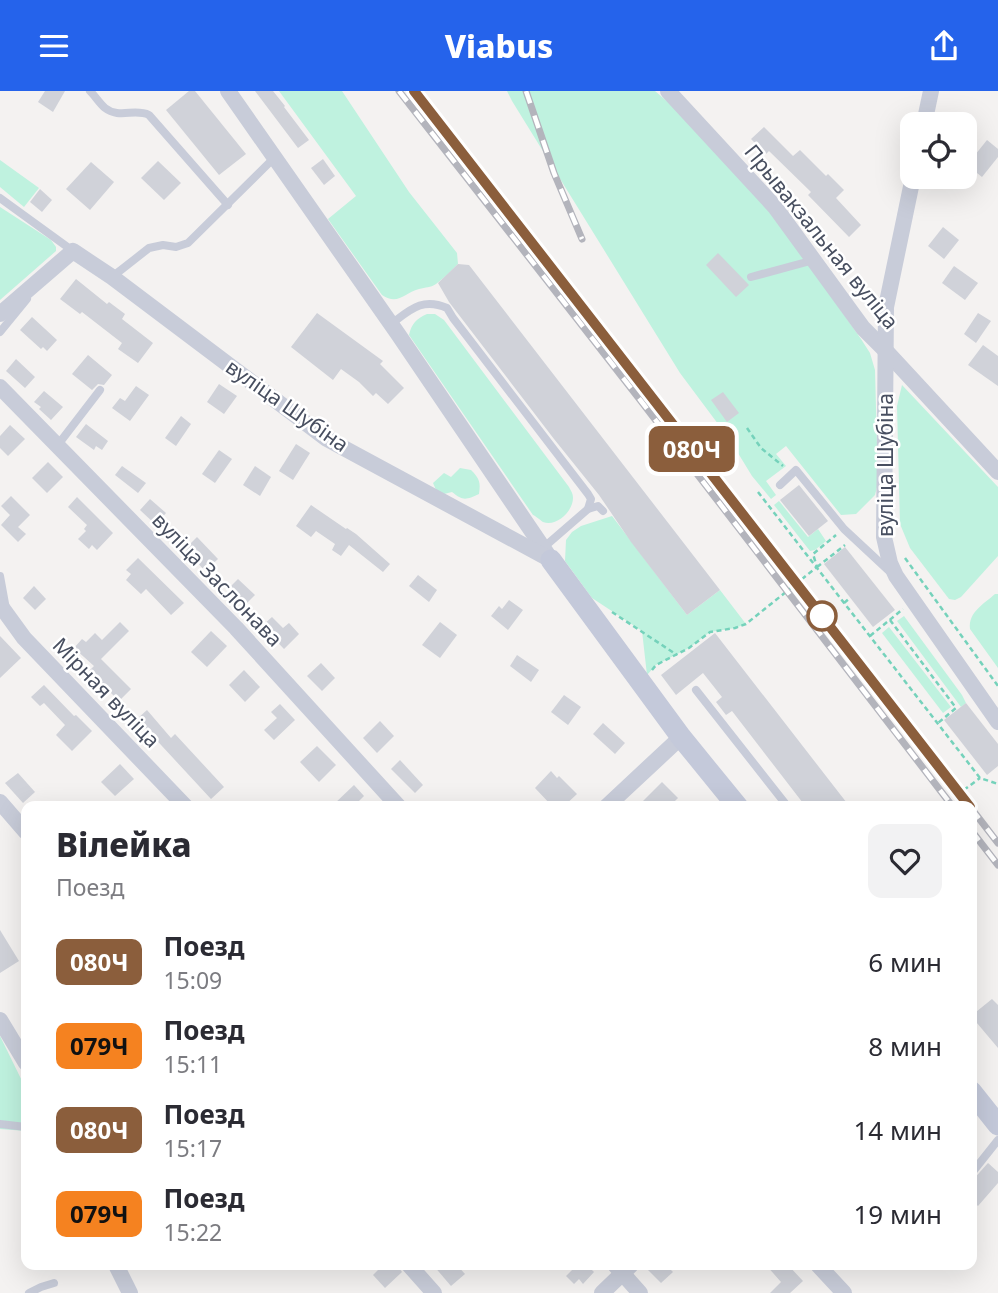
<!DOCTYPE html>
<html lang="ru">
<meta charset="utf-8">
<style>
:root{--surface:#fff;--page:#f2f2f3;--text:#2b2b33;--muted:#7c7c81;--accent:#2563eb}
body{margin:0;font-family:"Noto Sans",sans-serif;background:var(--page);color:var(--text);height:100vh;display:flex;flex-direction:column;font-size:26px;white-space:nowrap}
*{box-sizing:border-box;margin:0}
p{font-size:23px;color:var(--muted)}
.icon{flex:none;width:38px;height:38px;fill:none;stroke:currentColor;stroke-width:2;stroke-linecap:round;stroke-linejoin:round}
.map{position:relative;flex:1;overflow:hidden}
.details{position:absolute;left:21px;top:710px;width:956px;height:469px;display:flex;flex-direction:column;background:var(--surface);border-radius:14px;box-shadow:0 7px 28px #0002}
.details>*{flex:none}
.badge{padding:0 14px;border-radius:10px;font-size:24px;line-height:46px}
.buttons{position:absolute;left:900px;top:21px;display:grid;gap:14px}
.buttons a{display:grid;place-items:center;width:77px;height:77px;border-radius:14px;background:var(--surface);box-shadow:0 7px 28px #0002;font-size:35px}
.map>.badge{position:absolute;translate:-50% -50%;box-shadow:0 0 0 4px #fff}
.round{display:grid;place-items:center;flex:none;width:74px;height:74px;border-radius:14px;background:var(--page)}
.head{display:flex;align-items:center;justify-content:space-between;height:119px;padding:0 35px}
h1{font-size:33px;font-weight:800;line-height:52px}
ul{padding:0;list-style:none}
li{display:flex;align-items:center;gap:21px;height:84px;padding:0 35px}
li div{flex:1}
li b{display:block;font-size:26px}
li em{font-style:normal}
li .badge{min-width:77px;font-weight:700;text-align:center}
header{display:flex;justify-content:space-between;align-items:center;height:91px;padding:0 35px;background:var(--accent);color:#fff;font-size:32px;font-weight:800}
.map>svg:first-child{display:block}
.green{fill:#bff2df}
.building{fill:#d0d2d9}
.lines{fill:none;stroke-linecap:round;stroke-linejoin:round}
.path{stroke:#75d2bb;stroke-width:2.5;stroke-dasharray:5 3.5;stroke-linecap:butt}
.lane{stroke:#c8ccd9;stroke-width:8}
.street{stroke:#c8ccd9;stroke-width:16}
.secondary{stroke:#c4c9da;stroke-width:21}
.rail-casing{stroke:#b3b4bc;stroke-width:7}
.rail{stroke:#fff;stroke-width:4.5;stroke-dasharray:13;stroke-linecap:butt}
.line-casing{stroke:#fff;stroke-width:16}
.line{stroke:#8b5e3c;stroke-width:10}
.stop-dot{fill:#fff;stroke:#8b5e3c;stroke-width:3.5}
.labels{text-anchor:middle;stroke-width:5;stroke-linejoin:round;paint-order:stroke}
.street-label{font-size:21px;fill:#484f60;stroke:#fff}
</style>
<header><svg class="icon" aria-label="menu" viewBox="0 0 24 24"><path d="M4 6h16M4 12h16M4 18h16"/></svg>Viabus<svg class="icon" aria-label="share" viewBox="0 0 24 24"><path d="M12 15V3M7 8l5-5 5 5M5 13v7h14v-7"/></svg></header>
<div class="map">
<svg width="998" height="1202" viewBox="0 0 998 1202">
<rect width="100%" height="100%" fill="#f4f2f1"/>
<g class="green">
<path d="M 279,0 L 342,0 L 409,101 L 457,162 L 458,173 C 451,180 444,187 436,193 C 430,197 426,196 419,198 C 404,202 398,215 382,204 L 328,128 L 356,105 Z"/>
<polygon points="507,0 655,0 676,18 772,121 861,248 870,262 875,279 878,392 875,404 856,423 841,424 786,355 776,363 786,375 766,390 776,404 771,408 752,385 730,349 680,282 512,10"/>
<polygon points="0,69 39,97 24,116 0,96"/>
<polygon points="0,116 51,149 56,156 56,160 0,209"/>
<path d="M 427,223 L 435,223 L 444,229 L 569,396 C 571,400 573,402 573,407 C 573,420 557,436 543,431 C 543,431 534,424 533,424 L 409,244 C 412,232 416,228 427,223 Z"/>
<polygon points="902,294 998,396 998,465 961,506 955,509 949,508 910,457 900,433 897,315"/>
<path d="M 460,377 L 471,379 C 479,387 481,391 479,403 C 466,409 463,410 452,401 L 444,403 L 437,401 L 433,392 L 444,382 L 451,386 Z"/>
<polygon points="779,410 808,446 818,438 826,450 815,459 810,460 774,414"/>
<polygon points="612,425 687,524 720,499 746,533 735,537 710,541 689,557 656,574 647,584 642,540 592,507 565,470 566,449 572,441 581,435"/>
<path d="M 995,503 L 998,503 L 998,577 L 970,538 C 968,521 984,513 995,503 Z"/>
<polygon points="904,525 962,604 966,612 961,616 897,530"/>
<polygon points="889,536 951,616 943,622 882,542"/>
<polygon points="0,945 26,998 26,1040 0,1038"/>
</g>
<g class="building">
<polygon points="45,0 65,0 53,21 38,11"/>
<polygon points="189,0 195,0 246,63 219,84 166,19"/>
<polygon points="255,0 273,0 285,15 284,16 309,49 298,57"/>
<polygon points="764,36 793,65 800,59 826,85 828,83 844,99 836,107 861,134 849,146 808,104 811,101 769,60 766,63 751,48"/>
<polygon points="987,49 998,58 998,66 982,86 967,74"/>
<polygon points="323,68 335,85 324,94 311,77"/>
<polygon points="158,70 181,92 164,109 141,87"/>
<polygon points="91,71 114,91 90,119 66,98"/>
<polygon points="40,98 52,109 42,121 30,111"/>
<polygon points="943,136 959,149 944,168 928,155"/>
<polygon points="718,162 749,194 736,206 706,174"/>
<polygon points="458,173 469,174 720,499 687,524 631,451 599,404 554,348 449,211 438,192"/>
<polygon points="954,175 978,192 965,209 942,192"/>
<polygon points="76,188 107,213 109,211 125,223 122,228 153,252 138,272 118,258 122,252 82,221 80,223 60,208"/>
<polygon points="317,222 383,270 380,273 404,297 388,313 376,302 373,305 359,291 341,278 333,289 291,256"/>
<polygon points="978,222 991,230 976,252 964,243"/>
<polygon points="32,226 57,249 47,260 43,256 41,258 20,239"/>
<polygon points="983,254 998,265 998,295 968,274"/>
<polygon points="88,264 112,284 104,294 98,293 92,299 72,283"/>
<polygon points="16,268 35,286 25,297 6,280"/>
<polygon points="219,293 237,305 224,323 207,311"/>
<polygon points="136,295 149,304 130,330 112,317 120,307 125,310"/>
<polygon points="44,300 63,316 51,329 39,318 41,316 34,311"/>
<polygon points="723,301 739,322 727,331 711,309"/>
<polygon points="181,325 191,333 176,355 165,347"/>
<polygon points="86,333 108,350 102,359 96,355 94,359 76,346"/>
<polygon points="10,334 25,348 8,365 0,357 0,345"/>
<polygon points="296,353 310,362 293,389 279,380"/>
<polygon points="219,359 232,368 215,392 202,383"/>
<polygon points="48,371 63,386 47,402 32,387"/>
<polygon points="122,375 146,392 138,402 115,384"/>
<polygon points="255,375 271,386 260,405 243,394"/>
<polygon points="799,394 828,430 809,445 780,409"/>
<polygon points="11,405 30,424 18,436 26,443 18,451 1,434 10,424 1,415"/>
<polygon points="77,406 113,442 97,459 92,454 89,458 78,448 86,440 84,438 87,434 68,416"/>
<polygon points="150,408 166,422 156,434 140,419"/>
<polygon points="311,414 346,438 347,437 356,443 390,473 383,481 349,454 341,465 332,459 335,453 316,440 311,446 296,435"/>
<polygon points="197,446 218,468 205,480 185,458"/>
<polygon points="845,456 895,519 873,536 824,473"/>
<polygon points="138,467 184,512 171,524 146,498 141,503 126,489 131,483 126,479"/>
<polygon points="418,484 437,499 429,511 409,495"/>
<polygon points="238,488 255,504 245,514 228,498"/>
<polygon points="34,495 46,508 35,519 23,507"/>
<polygon points="509,509 523,519 508,539 491,525 499,515 502,518"/>
<polygon points="272,526 283,537 289,532 299,543 284,558 262,535"/>
<polygon points="120,531 129,540 101,568 131,598 119,610 89,580 94,575 74,557 82,548 86,551 95,542 102,549"/>
<polygon points="440,531 457,544 440,567 422,554"/>
<polygon points="211,540 227,555 207,576 191,561"/>
<polygon points="715,542 850,716 806,716 732,620 726,624 716,611 722,606 703,582 676,604 661,584"/>
<polygon points="0,545 21,567 0,587"/>
<polygon points="517,564 539,579 531,591 510,575"/>
<polygon points="321,572 335,587 322,600 307,585"/>
<polygon points="244,579 260,596 245,611 229,594"/>
<polygon points="44,594 74,625 76,624 92,640 72,660 56,644 65,634 44,612 40,615 31,606"/>
<polygon points="564,604 581,616 568,634 551,621"/>
<polygon points="966,612 998,653 998,675 987,684 944,629"/>
<polygon points="280,613 295,629 274,649 264,639 277,627 271,621"/>
<polygon points="147,619 171,647 175,643 224,696 211,708 137,628"/>
<polygon points="380,630 394,645 377,662 363,647"/>
<polygon points="603,632 625,652 615,663 593,643"/>
<polygon points="317,655 336,674 319,691 300,671"/>
<polygon points="400,669 423,694 415,702 391,678"/>
<polygon points="120,673 134,688 115,705 101,691"/>
<polygon points="551,680 557,687 559,685 577,703 563,716 553,716 535,697"/>
<polygon points="18,682 35,701 23,712 5,692"/>
<polygon points="662,691 678,707 669,716 637,716"/>
<polygon points="354,694 364,705 353,716 331,716"/>
<polygon points="0,839 19,870 0,882"/>
<polygon points="992,908 998,914 998,957 971,925"/>
<polygon points="988,1072 998,1081 998,1092 978,1115 971,1109 971,1091"/>
<polygon points="383,1174 397,1174 402,1181 385,1197 373,1184"/>
<polygon points="433,1174 457,1174 465,1183 451,1195"/>
<polygon points="577,1174 587,1174 594,1181 583,1193 579,1188 574,1193 566,1185"/>
<polygon points="643,1174 666,1174 673,1181 661,1192"/>
<polygon points="766,1174 788,1174 803,1190 790,1202 770,1202 781,1191"/>
</g>
<g class="lines">
<g class="path">
<polyline points="747,337 761,357 783,375"/>
<polyline points="758,401 980,687 998,693"/>
<polyline points="905,467 998,595"/>
<polyline points="817,476 845,454"/>
<polyline points="844,512 850,507"/>
<polyline points="612,521 677,564"/>
<polyline points="890,529 956,617 938,632"/>
<polyline points="870,545 903,518"/>
<polyline points="652,579 656,574 689,557 710,541 735,537 746,533 817,476 813,463 836,444"/>
<polyline points="957,704 980,687"/>
</g>
<g class="lane">
<path d="M 90,0 C 95,5 100,13 105,17 C 119,28 135,17 149,24 L 228,114"/>
<polyline points="0,107 73,160"/>
<polyline points="112,186 149,157 163,154 176,156 188,152 275,66"/>
<polyline points="751,186 814,169"/>
<path d="M 391,233 C 410,219 422,206 447,217 L 453,227 L 588,403 L 591,408 L 588,418"/>
<polyline points="0,241 27,208"/>
<polyline points="57,355 100,299"/>
<polyline points="780,394 796,379 844,438 888,479"/>
<polyline points="543,457 588,418 598,415 603,420"/>
<polyline points="0,485 6,518"/>
<polyline points="696,599 788,716"/>
<polyline points="0,1033 26,1036"/>
<polyline points="971,1083 998,1049"/>
<polyline points="29,1202 41,1196 54,1192"/>
</g>
<g class="street">
<polyline points="228,0 398,243 550,467"/>
<polyline points="668,0 775,116 863,237 885,259 998,381"/>
<polyline points="924,33 931,0"/>
<polyline points="913,86 886,216 884,446 890,472 896,485 998,631"/>
<polyline points="0,223 73,160 112,186 327,348 551,469"/>
<polyline points="0,296 236,537 399,716"/>
<polyline points="0,514 24,547 186,716"/>
<polyline points="0,711 26,741"/>
<polyline points="606,716 681,646"/>
<polyline points="0,929 26,972"/>
<polyline points="116,1174 130,1202"/>
<polyline points="409,1174 434,1202"/>
<polyline points="615,1174 640,1202"/>
<polyline points="818,1174 844,1202"/>
<polyline points="602,1202 631,1174"/>
</g>
<g class="secondary">
<polyline points="551,469 681,646 738,716"/>
<polyline points="971,1000 998,1034"/>
</g>
<g class="rail-casing">
<g id="rail">
<polyline points="399,0 641,310 953,716"/>
<polyline points="414,0 970,716"/>
<polyline points="526,0 554,82 582,148"/>
<polyline points="971,717 998,752"/>
<polyline points="971,739 998,774"/>
</g>
</g>
<use href="#rail" class="rail"/>
</g>
<g class="lines">
<g class="line-casing">
<polyline id="line" points="414,0 970,716"/>
</g>
<use href="#line" class="line"/>
</g>
<circle class="stop-dot" cx="822" cy="525" r="14"/>
<g class="labels">
<g class="street-label">
<text transform="translate(821 146) rotate(51)" y="7">Прывакзальная вуліца</text>
<text transform="translate(287 315) rotate(35)" y="7">вуліца Шубіна</text>
<text transform="translate(886 374) rotate(-90)" y="7">вуліца Шубіна</text>
<text transform="translate(217 489) rotate(46)" y="7">вуліца Заслонава</text>
<text transform="translate(106 602) rotate(46)" y="7">Мірная вуліца</text>
</g>
</g>
</svg>
<div class="buttons">
<a><svg class="icon" aria-label="locate" viewBox="0 0 24 24"><circle cx="12" cy="12" r="6"/><path d="M12 2v4M12 18v4M2 12h4M18 12h4"/></svg></a>
</div>
<b class="badge" style="left:692px;top:358px;background:#8b5e3c;color:#fff">080Ч</b>
<section class="details">
<div class="head"><div><h1>Вілейка</h1><p>Поезд</p></div><a class="round"><svg class="icon" aria-label="heart" viewBox="0 0 24 24"><path d="M12 20l-8-8c-3-5 5-10 8-4 3-6 11-1 8 4z"/></svg></a></div>
<ul>
<li><span class="badge" style="background:#8b5e3c;color:#fff">080Ч</span><div><b>Поезд</b><p>15:09</p></div><em>6 мин</em></li>
<li><span class="badge" style="background:#f58220;color:#111">079Ч</span><div><b>Поезд</b><p>15:11</p></div><em>8 мин</em></li>
<li><span class="badge" style="background:#8b5e3c;color:#fff">080Ч</span><div><b>Поезд</b><p>15:17</p></div><em>14 мин</em></li>
<li><span class="badge" style="background:#f58220;color:#111">079Ч</span><div><b>Поезд</b><p>15:22</p></div><em>19 мин</em></li>
</ul>
</section>
</div>
